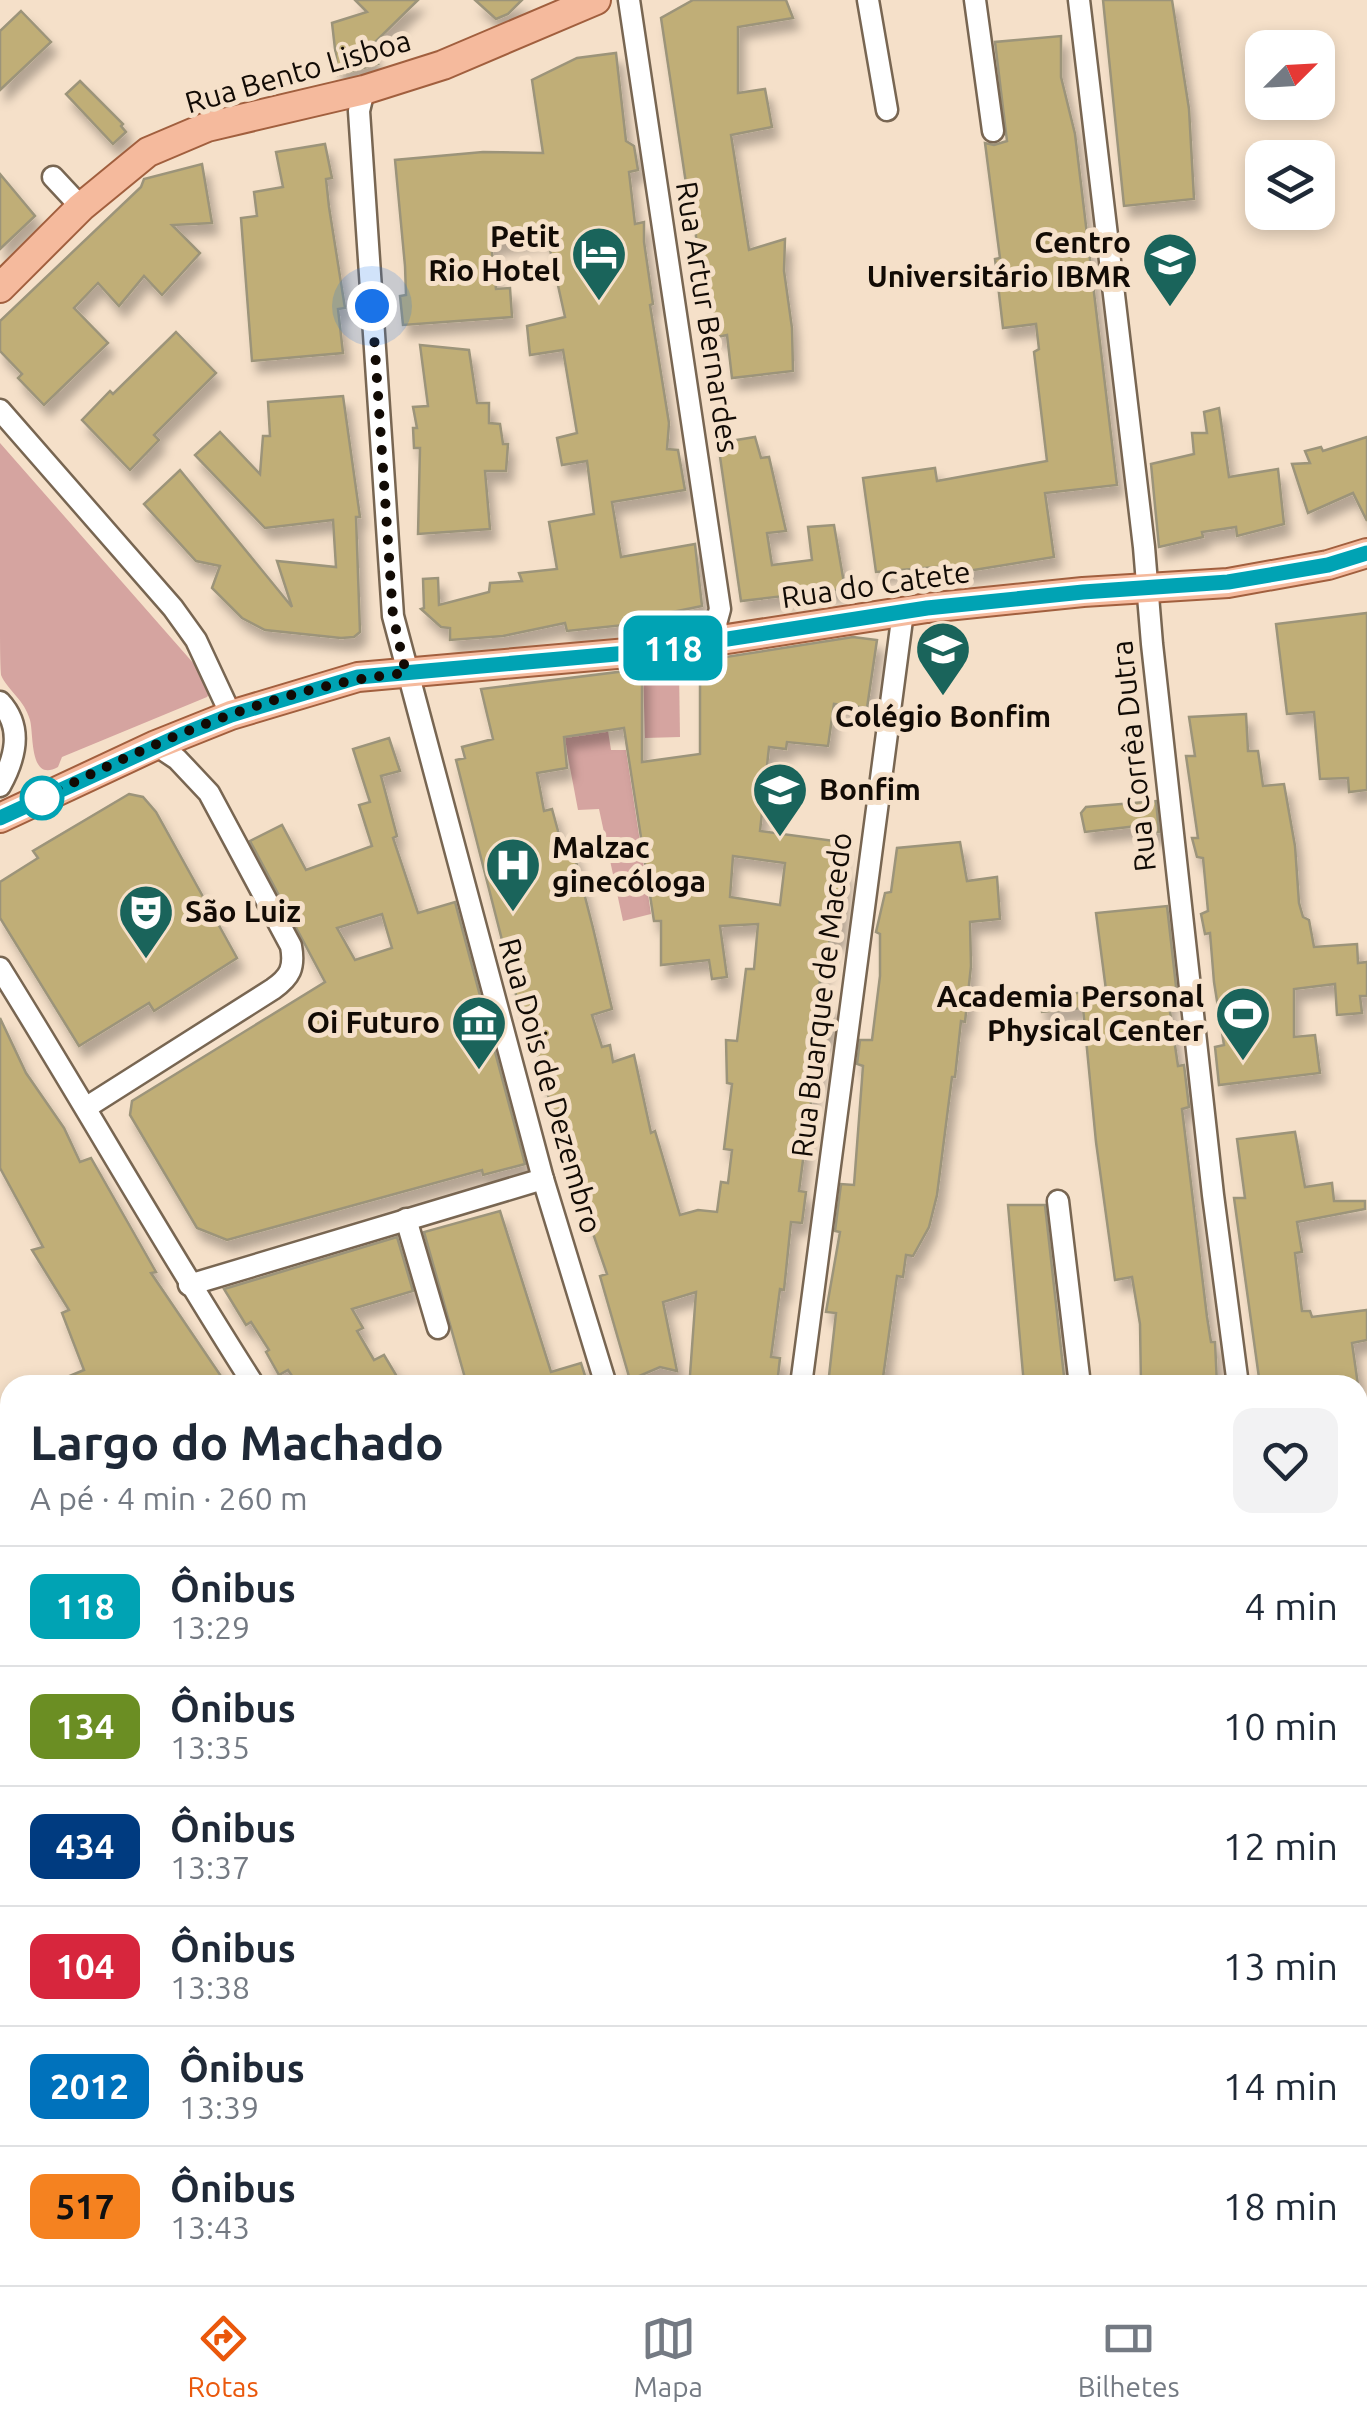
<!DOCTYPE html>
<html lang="pt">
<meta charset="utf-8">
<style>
:root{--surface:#fff;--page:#f2f2f3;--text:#1f2937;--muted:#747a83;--line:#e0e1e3;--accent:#ea580c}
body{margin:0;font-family:Ubuntu,sans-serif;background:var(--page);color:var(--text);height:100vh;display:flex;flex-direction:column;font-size:38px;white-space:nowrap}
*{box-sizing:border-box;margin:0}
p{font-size:32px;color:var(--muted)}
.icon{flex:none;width:55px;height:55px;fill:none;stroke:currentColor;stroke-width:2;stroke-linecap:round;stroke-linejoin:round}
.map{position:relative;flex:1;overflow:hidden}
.drawer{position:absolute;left:0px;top:1375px;width:1368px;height:910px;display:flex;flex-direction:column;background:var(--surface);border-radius:30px 30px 0 0;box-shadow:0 5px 15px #0003}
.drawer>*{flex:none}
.badge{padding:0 20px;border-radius:15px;font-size:35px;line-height:65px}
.needle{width:65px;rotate:66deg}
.tools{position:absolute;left:1245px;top:30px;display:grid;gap:20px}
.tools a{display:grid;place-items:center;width:90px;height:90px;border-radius:20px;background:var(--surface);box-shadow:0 5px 15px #0003;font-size:50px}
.you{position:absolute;width:50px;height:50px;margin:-25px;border:8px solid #fff;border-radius:50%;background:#1a73e8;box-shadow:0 0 0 15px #1a73e833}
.map>.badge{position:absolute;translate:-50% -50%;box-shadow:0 0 0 5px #fff}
.round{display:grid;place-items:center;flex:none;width:105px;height:105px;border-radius:20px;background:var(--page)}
.summary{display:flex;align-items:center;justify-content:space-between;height:170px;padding:0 30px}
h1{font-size:48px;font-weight:600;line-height:75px}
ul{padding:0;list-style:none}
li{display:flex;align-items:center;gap:30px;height:120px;padding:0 30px;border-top:2px solid var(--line)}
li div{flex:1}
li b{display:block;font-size:38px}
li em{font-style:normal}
li .badge{min-width:110px;font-weight:700;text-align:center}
.menu{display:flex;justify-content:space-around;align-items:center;height:140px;border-top:2px solid var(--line);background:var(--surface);font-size:28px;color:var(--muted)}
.menu a{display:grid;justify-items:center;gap:5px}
.menu .on{color:var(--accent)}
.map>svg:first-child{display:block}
.green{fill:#d5a4a0}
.building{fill:#c0ae77;stroke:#9c947a;stroke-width:2.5;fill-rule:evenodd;filter:url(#shadow)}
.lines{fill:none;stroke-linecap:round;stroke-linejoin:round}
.minor-casing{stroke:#786652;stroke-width:25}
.major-casing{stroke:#a15f3e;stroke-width:32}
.highway-casing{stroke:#a15f3e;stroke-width:35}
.minor{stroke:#fff;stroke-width:20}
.major{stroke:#f5ba9d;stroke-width:28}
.highway{stroke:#ee8c5c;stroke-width:30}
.line-casing{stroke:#fff;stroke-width:22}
.line{stroke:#00a3b4;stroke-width:15}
.walk{stroke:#120b05;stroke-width:10;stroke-dasharray:0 18}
.stop-dot{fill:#fff;stroke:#00a3b4;stroke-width:5}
.labels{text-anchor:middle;stroke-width:10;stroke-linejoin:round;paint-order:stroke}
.street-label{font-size:30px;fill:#120b05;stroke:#f5e0c9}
.poi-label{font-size:30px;font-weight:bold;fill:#120b05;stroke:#f5e0c9;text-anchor:end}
</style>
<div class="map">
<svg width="1367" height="2285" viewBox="0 0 1367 2285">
<defs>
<filter id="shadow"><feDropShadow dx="6" dy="11" stdDeviation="5" flood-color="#0004"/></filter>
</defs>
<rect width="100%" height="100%" fill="#f5e0c9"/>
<g class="green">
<path d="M 0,443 L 209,681 L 212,690 L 207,697 L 62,757 L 58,767 C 29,783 34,735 30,720 C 24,699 8,691 1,675 C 0,662 0,636 0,621 C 0,562 0,502 0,443 Z"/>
<polygon points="679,669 680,737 645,738 643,673"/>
<polygon points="608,731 611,750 626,750 651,914 623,921 599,809 578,810 564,736"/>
<polygon points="1367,1551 1367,2285 0,2285 0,1929 10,1926 10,2275 1358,2275 1358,1553"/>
</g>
<g class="building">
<polygon points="355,0 418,0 369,48 378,64 338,75 332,23 367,12"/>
<polygon points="475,0 522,0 508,14 496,19"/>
<polygon points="693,0 786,0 793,18 738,27 738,93 765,89 772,127 731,135 749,250 785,239 784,271 792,328 793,371 732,378 727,335 717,337 707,281 700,283 692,190 687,190 661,18"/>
<polygon points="1103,0 1172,0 1189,109 1194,199 1124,206"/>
<polygon points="21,11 51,42 0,90 0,31"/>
<polygon points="1061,36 1061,77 1075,134 1117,485 1045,493 1054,557 949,574 948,566 876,572 863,478 935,468 937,481 1047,461 1034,352 1039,349 1036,324 1003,328 995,259 1000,258 985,143 994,145 1007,141 995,42"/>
<polygon points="616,53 626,141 634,146 638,170 629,172 635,224 644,222 644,242 653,304 650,305 669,423 667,449 678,450 685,490 612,502 621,557 695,544 702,606 633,620 634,624 567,631 565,623 503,636 450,640 450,628 441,627 421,609 424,608 423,579 438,578 439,605 489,592 490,583 522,581 519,573 557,569 549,522 594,514 587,461 562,465 557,438 577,433 563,350 530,355 527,326 565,317 547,236 491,244 496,289 510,288 512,317 403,325 400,296 406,295 405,266 395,160 483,152 543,153 532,80 577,58"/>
<polygon points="80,81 123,124 121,126 126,132 113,144 66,94"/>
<polygon points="325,144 332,178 326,179 329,207 345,308 338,309 343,353 252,361 241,218 257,216 254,192 283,187 276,152"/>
<polygon points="202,164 212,223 172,225 200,253 162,295 144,276 119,306 98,283 74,308 108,343 44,405 18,378 22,374 0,351 0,321 141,187 144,179"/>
<polygon points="0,174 35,216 0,249"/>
<polygon points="176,332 216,373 154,435 159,440 130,470 82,420 110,391 113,394"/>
<polygon points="420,345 469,350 477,403 489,403 489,423 500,424 503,444 508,444 506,471 485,471 490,529 418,534 420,448 414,448 413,428 417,428 413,407 428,406"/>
<polygon points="343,396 360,517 356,517 360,632 354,637 341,638 265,630 242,618 212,588 220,566 196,561 144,504 180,470 292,607 277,561 336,567 333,520 265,528 195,455 220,432 260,474 263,436 270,436 268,402"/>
<polygon points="1219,408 1229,477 1278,469 1284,524 1237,536 1236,527 1202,532 1203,537 1159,547 1151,464 1194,454 1192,433 1207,433 1204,412"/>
<polygon points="755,437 761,458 769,457 786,531 767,533 772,565 812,560 808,527 834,525 845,589 741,601 718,443"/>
<polygon points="1367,437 1367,521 1353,493 1308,513 1292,464 1310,463 1305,451 1321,447 1323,451"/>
<polygon points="1367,613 1367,790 1349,792 1348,778 1320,779 1314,712 1287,714 1276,624"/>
<path d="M 853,637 L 877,640 L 867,708 L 834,704 L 828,746 L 787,742 L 786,749 L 769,747 L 760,831 L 842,842 L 838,869 L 845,870 L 839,939 L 830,938 L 826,968 L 821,967 L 818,1003 L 832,1005 L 829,1036 L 821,1035 L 818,1081 L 814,1080 L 803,1160 L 799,1191 L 806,1192 L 802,1223 L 791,1222 L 784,1290 L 780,1289 L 771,1357 L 780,1358 L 777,1385 L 712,1385 L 713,1381 L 690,1375 L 696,1292 L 663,1302 L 677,1371 L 660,1367 L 630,1380 L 600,1276 L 607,1274 L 587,1216 L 582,1219 L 563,1158 L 567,1156 L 540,1070 L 534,1031 L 526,1034 L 456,760 L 465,758 L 462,747 L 493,739 L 481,689 L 642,669 L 642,762 L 700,754 L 700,661 ZM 624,728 L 654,921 L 661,921 L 661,965 L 709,960 L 712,979 L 727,977 L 720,926 L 758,924 L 754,969 L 746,969 L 737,1041 L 726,1040 L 727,1083 L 732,1084 L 724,1149 L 732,1150 L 728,1183 L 721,1182 L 717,1212 L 698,1210 L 680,1215 L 655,1131 L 651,1133 L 634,1055 L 613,1062 L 610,1045 L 602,1047 L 592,1015 L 612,1009 L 593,928 L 573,850 L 564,853 L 552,809 L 544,811 L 537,773 L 567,768 L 564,737 ZM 733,856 L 785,863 L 780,905 L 730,897 Z"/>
<polygon points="1246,714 1248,751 1258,751 1263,786 1284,784 1295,846 1299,903 1303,917 1309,920 1314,947 1357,944 1358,963 1367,962 1367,996 1360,996 1362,1013 1337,1015 1335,984 1294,989 1294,1037 1315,1035 1320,1073 1219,1085 1215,1047 1224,1045 1214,982 1210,933 1205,934 1201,914 1208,911 1203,858 1197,857 1192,838 1198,838 1186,756 1195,756 1189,717"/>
<path d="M 389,738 L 400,771 L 381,776 L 397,836 L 393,838 L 418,913 L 455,902 L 525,1164 L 483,1175 L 482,1170 L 227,1240 L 197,1228 L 130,1115 L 132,1101 L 325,982 L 250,841 L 282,825 L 306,870 L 372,846 L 359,805 L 370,802 L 353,749 ZM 382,914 L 392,948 L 355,960 L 337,928 Z"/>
<polygon points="129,794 143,797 156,812 237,958 154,1011 149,1003 79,1046 0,918 0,882 38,858 33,851"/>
<polygon points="1156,801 1159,832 1138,832 1138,826 1085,832 1081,813 1086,807"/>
<polygon points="960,842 967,881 997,877 1000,919 970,922 971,966 965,1022 961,1021 955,1077 952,1077 937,1195 929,1227 913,1256 906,1255 903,1277 897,1276 882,1385 828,1385 836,1313 826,1312 840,1232 835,1231 841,1184 854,1185 863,1066 857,1064 860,1040 872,1040 880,976 880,934 876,932 885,893 891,892 897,848"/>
<polygon points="1167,906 1176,986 1176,997 1168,998 1178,1066 1184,1065 1189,1107 1182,1109 1207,1317 1211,1342 1215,1342 1217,1385 1141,1385 1140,1324 1132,1277 1115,1280 1096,1142 1083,1008 1042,1012 1039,997 1106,990 1096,913"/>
<polygon points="0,1018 26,1073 64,1128 80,1162 91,1158 156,1272 151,1273 227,1385 48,1385 84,1370 62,1313 69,1310 32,1250 43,1247 0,1168"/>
<polygon points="1295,1132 1305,1187 1332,1183 1334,1201 1365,1201 1365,1209 1297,1222 1302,1252 1295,1253 1302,1311 1310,1311 1312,1317 1367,1310 1367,1340 1352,1343 1358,1385 1260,1385 1234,1198 1245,1198 1237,1139"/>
<polygon points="1008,1205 1045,1205 1065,1385 1024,1385"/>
<polygon points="500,1211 551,1372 581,1363 588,1385 467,1385 424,1232"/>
<polygon points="397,1237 413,1291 352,1309 363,1328 357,1331 374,1360 384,1355 402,1385 298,1385 288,1370 279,1375 266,1352 269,1350 251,1322 246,1325 224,1289"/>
</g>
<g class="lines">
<g class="minor-casing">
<g id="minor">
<polyline points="629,0 720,609 711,642"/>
<polyline points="868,0 887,110"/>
<polyline points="975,0 993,131"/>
<polyline points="1079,0 1144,547 1152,644 1213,1195 1238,1385"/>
<polyline points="364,90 359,111 393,616 543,1179 606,1385"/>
<polyline points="53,177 81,207"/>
<polyline points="0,410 173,608 196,640 231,715"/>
<path d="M 0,702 C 24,728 15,759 0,786"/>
<path d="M 0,968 C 86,1106 166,1248 254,1385"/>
<path d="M 87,1107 L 273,989 C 290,977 295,968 291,946 L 209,793 L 177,759 L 156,745"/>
<polyline points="1058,1201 1080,1385"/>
<polyline points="406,1219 438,1328"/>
<polyline points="189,1285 543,1179"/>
<polyline points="801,1385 903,612"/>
<polyline points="1358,1446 1367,1445"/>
<polyline points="0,1648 10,1668"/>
<polyline points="0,1817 10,1814"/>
</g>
</g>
<g class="major-casing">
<g id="major">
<polyline points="0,288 81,207 148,152 207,127 364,90 443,65 596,0"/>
<polyline points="0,818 156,745 231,715 358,677 650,651 927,608 1083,592 1228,583 1328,565 1367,553"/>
<polyline points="1358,1492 1367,1491"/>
<polyline points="1358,1535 1367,1534"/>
<polyline points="0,1861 10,1857"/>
<polyline points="0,1898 10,1895"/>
</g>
</g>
<g class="highway-casing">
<g id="highway">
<polyline points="1358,1884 1367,1882"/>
<polyline points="1358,1955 1367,1954"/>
<polyline points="0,2091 10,2089"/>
<polyline points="0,2162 10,2159"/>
</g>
</g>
<use href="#minor" class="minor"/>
<use href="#major" class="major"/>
<use href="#highway" class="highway"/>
</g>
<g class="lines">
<g class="line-casing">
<polyline id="line" points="0,818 181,735 231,715 358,677 650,651 927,608 1083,592 1228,582 1328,565 1367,553"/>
</g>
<use href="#line" class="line"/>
<path class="walk" d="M 42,798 C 155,742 279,685 406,673 L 393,616 L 372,306"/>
</g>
<defs>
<g id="hotel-pin" transform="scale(2.875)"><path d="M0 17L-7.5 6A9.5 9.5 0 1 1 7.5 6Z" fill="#1a645b" stroke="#f5e0c9"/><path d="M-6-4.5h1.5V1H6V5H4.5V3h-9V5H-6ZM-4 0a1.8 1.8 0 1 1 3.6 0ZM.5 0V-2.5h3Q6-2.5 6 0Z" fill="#fff"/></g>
<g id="university-pin" transform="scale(2.875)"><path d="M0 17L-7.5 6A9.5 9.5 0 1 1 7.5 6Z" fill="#1a645b" stroke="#f5e0c9"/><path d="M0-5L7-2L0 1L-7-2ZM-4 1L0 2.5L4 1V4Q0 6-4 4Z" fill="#fff"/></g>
<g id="school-pin" transform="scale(2.875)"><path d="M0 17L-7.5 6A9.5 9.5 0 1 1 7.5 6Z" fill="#1a645b" stroke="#f5e0c9"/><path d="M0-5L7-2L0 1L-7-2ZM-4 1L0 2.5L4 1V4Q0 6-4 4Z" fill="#fff"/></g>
<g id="hospital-pin" transform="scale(2.875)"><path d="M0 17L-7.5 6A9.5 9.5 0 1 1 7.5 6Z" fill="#1a645b" stroke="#f5e0c9"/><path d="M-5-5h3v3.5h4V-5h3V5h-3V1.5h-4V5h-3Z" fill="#fff"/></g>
<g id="theatre-pin" transform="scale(2.875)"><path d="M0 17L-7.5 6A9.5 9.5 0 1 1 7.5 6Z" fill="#1a645b" stroke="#f5e0c9"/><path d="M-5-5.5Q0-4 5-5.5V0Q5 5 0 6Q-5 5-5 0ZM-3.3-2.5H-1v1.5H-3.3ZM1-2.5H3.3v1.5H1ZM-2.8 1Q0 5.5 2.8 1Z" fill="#fff"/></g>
<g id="stadium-pin" transform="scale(2.875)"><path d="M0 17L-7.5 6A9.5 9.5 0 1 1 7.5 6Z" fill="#1a645b" stroke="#f5e0c9"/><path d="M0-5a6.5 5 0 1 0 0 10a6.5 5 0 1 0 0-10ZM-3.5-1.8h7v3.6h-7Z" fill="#fff"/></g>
<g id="museum-pin" transform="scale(2.875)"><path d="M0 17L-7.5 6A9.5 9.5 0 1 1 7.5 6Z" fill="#1a645b" stroke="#f5e0c9"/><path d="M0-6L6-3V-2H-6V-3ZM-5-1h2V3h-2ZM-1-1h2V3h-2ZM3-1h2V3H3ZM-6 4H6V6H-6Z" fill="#fff"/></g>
</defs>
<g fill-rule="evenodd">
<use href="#hotel-pin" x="599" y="254"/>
<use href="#university-pin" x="1170" y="260"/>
<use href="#school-pin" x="943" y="649"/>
<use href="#school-pin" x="780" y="790"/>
<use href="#hospital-pin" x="513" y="865"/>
<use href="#theatre-pin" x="146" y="912"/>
<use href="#stadium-pin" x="1243" y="1014"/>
<use href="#museum-pin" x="479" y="1023"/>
</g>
<circle class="stop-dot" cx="42" cy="798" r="20"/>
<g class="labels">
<g class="street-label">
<text transform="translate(298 72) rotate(-16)" y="10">Rua Bento Lisboa</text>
<text transform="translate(707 317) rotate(81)" y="10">Rua Artur Bernardes</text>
<text transform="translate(876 585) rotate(-8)" y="10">Rua do Catete</text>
<text transform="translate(1134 756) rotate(-96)" y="10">Rua Corrêa Dutra</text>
<text transform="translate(822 995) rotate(-83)" y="10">Rua Buarque de Macedo</text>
<text transform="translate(550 1086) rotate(74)" y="10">Rua Dois de Dezembro</text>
</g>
<g class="poi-label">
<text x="560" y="247">Petit<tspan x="560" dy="34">Rio Hotel</tspan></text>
<text x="1131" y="253">Centro<tspan x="1131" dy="34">Universitário IBMR</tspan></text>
<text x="943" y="727" text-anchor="middle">Colégio Bonfim</text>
<text x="819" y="800" text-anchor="start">Bonfim</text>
<text x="552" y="858" text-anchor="start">Malzac<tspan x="552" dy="34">ginecóloga</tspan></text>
<text x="185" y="922" text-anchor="start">São Luiz</text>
<text x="1204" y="1007">Academia Personal<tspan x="1204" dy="34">Physical Center</tspan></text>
<text x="440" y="1033">Oi Futuro</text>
</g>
</g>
</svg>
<div class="tools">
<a><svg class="needle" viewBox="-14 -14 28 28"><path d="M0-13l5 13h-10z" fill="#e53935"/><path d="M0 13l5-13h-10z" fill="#747a83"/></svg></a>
<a><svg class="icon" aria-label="layers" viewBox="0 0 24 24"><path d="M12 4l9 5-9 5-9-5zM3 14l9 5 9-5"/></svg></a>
</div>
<div class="you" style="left:372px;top:306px"></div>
<b class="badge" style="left:673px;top:648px;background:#00a3b4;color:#fff">118</b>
<section class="drawer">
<div class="summary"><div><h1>Largo do Machado</h1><p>A pé · 4 min · 260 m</p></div><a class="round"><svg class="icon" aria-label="heart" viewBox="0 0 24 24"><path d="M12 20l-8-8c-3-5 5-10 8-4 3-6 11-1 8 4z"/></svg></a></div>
<ul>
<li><span class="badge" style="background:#00a3b4;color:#fff">118</span><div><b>Ônibus</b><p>13:29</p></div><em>4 min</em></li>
<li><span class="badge" style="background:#6b8e23;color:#fff">134</span><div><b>Ônibus</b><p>13:35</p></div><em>10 min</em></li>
<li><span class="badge" style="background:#003b80;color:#fff">434</span><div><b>Ônibus</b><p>13:37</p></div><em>12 min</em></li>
<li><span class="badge" style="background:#d7263d;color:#fff">104</span><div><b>Ônibus</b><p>13:38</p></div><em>13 min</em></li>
<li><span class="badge" style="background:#0072bc;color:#fff">2012</span><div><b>Ônibus</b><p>13:39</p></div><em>14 min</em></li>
<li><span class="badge" style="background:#f58220;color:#111">517</span><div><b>Ônibus</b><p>13:43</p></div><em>18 min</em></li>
</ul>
</section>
</div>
<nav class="menu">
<a class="on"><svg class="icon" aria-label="directions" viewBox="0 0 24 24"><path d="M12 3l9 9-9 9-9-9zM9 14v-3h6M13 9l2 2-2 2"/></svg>Rotas</a>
<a><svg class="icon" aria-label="map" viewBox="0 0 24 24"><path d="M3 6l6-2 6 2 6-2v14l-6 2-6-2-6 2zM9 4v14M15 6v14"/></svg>Mapa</a>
<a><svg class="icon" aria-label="tickets" viewBox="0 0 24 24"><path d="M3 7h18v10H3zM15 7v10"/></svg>Bilhetes</a>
</nav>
